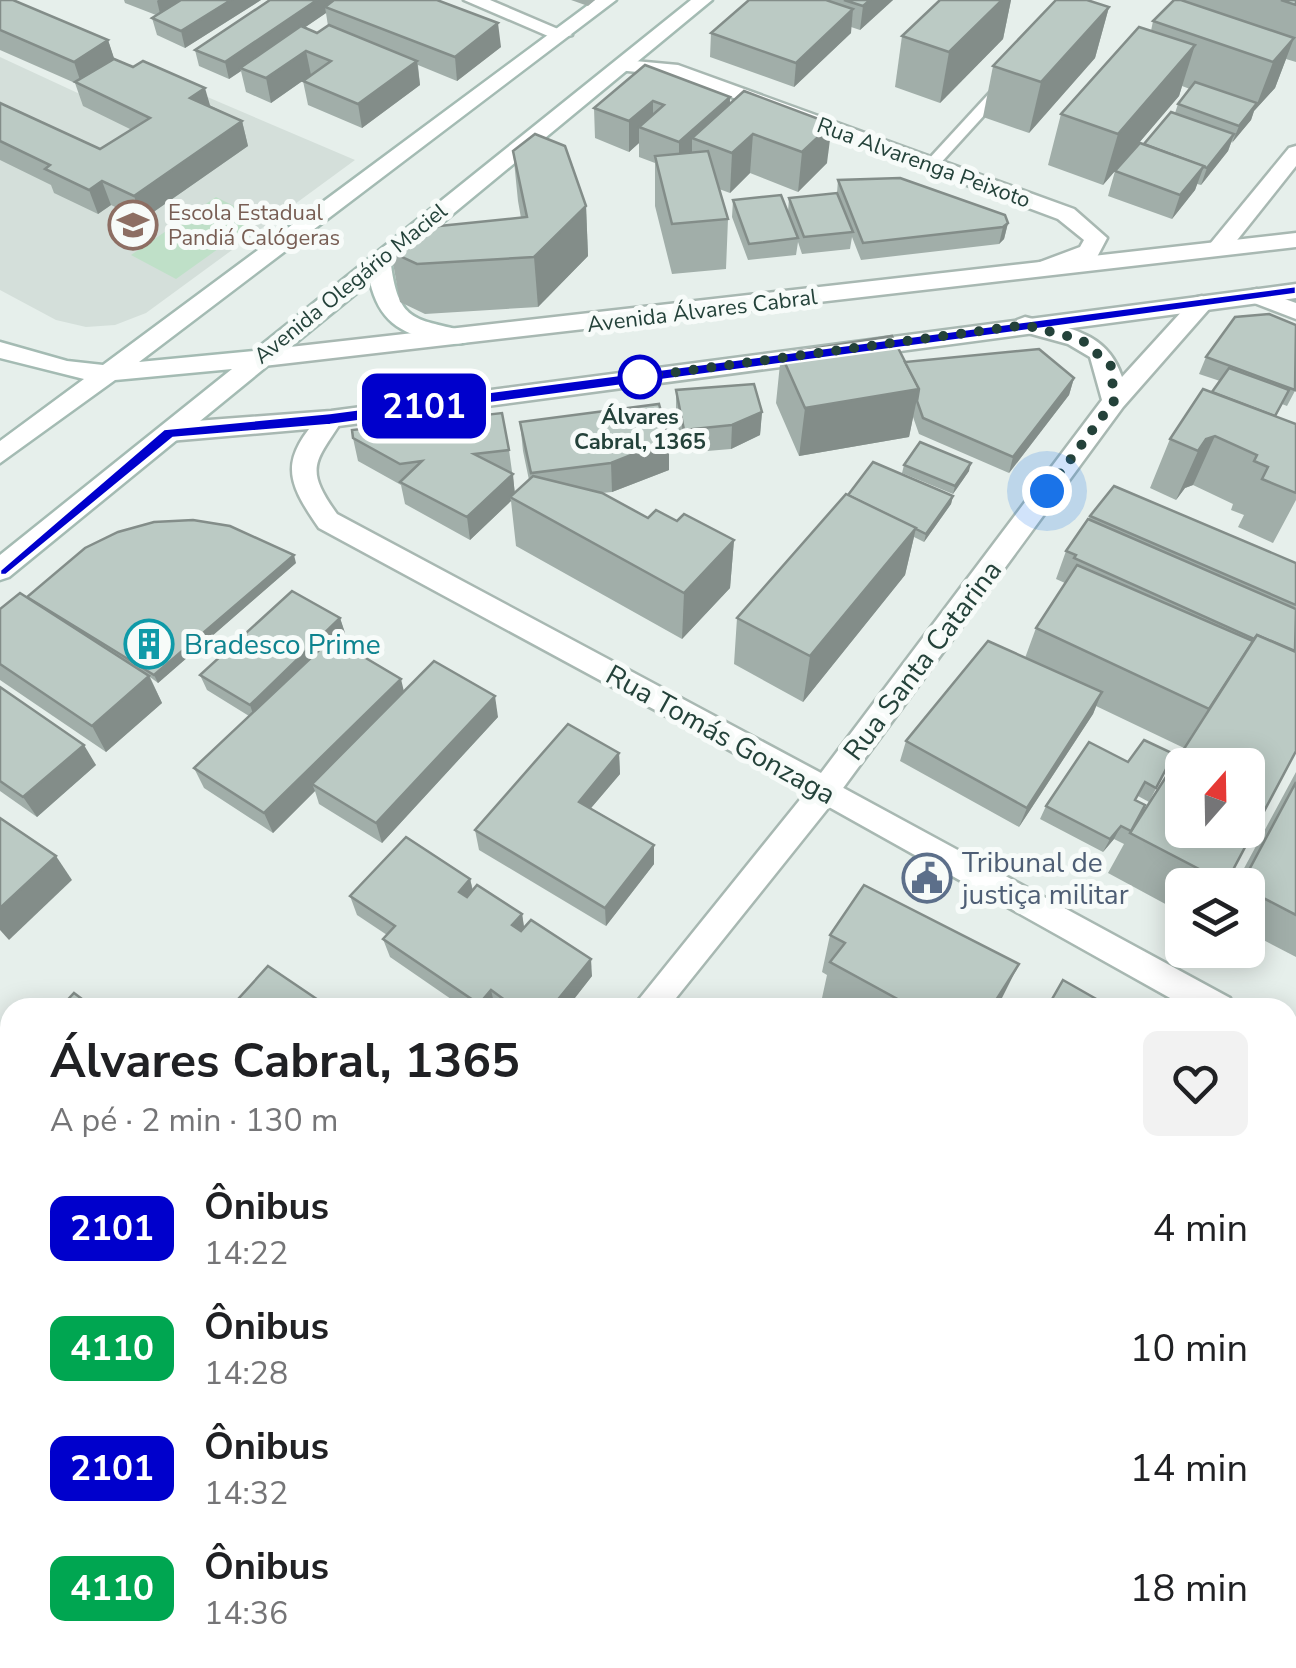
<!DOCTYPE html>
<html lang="pt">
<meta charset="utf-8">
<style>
:root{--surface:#fff;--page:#f2f2f2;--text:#202124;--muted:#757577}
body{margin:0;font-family:"Nunito Sans",sans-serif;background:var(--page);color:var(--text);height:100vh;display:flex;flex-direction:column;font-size:38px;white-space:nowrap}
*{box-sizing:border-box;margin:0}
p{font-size:32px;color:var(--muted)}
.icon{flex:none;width:55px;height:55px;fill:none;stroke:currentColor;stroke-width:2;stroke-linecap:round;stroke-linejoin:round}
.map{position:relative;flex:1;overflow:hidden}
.panel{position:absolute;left:0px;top:998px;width:1298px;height:672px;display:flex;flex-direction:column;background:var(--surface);border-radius:30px 30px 0 0;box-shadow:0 5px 25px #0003}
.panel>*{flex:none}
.badge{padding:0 20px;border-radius:15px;font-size:35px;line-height:65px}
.needle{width:65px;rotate:20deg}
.buttons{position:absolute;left:1165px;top:748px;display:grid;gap:20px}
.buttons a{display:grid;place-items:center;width:100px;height:100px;border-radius:15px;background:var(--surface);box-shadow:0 5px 25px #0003;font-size:50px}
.you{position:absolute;width:50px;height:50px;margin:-25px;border:8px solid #fff;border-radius:50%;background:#1a73e8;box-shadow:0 0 0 15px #1a73e833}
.map>.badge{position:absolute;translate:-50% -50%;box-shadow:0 0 0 5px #fff}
.round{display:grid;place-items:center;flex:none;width:105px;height:105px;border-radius:15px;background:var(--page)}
.headline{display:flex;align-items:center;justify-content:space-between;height:170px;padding:0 50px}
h1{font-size:48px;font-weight:700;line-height:75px}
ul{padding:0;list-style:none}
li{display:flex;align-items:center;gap:30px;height:120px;padding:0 50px}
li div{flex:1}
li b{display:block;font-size:38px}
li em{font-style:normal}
li .badge{min-width:110px;font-weight:700;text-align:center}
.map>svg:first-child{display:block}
.built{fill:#d4dfda}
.green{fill:#bfe0c8}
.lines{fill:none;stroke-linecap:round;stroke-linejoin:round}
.service-casing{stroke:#a8b8b2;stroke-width:5}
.minor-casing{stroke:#a8b8b2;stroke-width:5}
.tertiary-casing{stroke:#a8b8b2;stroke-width:5}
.secondary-casing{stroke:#a4bbb3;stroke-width:5}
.service{fill:#fff;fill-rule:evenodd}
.minor{fill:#fff;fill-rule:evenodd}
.tertiary{fill:#fff;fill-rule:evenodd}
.secondary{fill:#fff;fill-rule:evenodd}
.wall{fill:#a1aea9;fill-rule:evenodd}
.shaded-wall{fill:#838d89}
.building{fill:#bbcac4;stroke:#838d89;stroke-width:2.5;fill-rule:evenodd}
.line{fill:#00c;stroke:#fff;stroke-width:2.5}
.walk{stroke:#24423a;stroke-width:10;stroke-dasharray:0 18}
.stop-dot{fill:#fff;stroke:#00c;stroke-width:5}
.labels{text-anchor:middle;stroke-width:10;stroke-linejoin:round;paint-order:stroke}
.far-street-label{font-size:22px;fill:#24423a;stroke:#f7fbf9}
.far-education-label{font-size:22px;fill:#785e54;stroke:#f7fbf9;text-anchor:start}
.far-stop-label{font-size:22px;font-weight:bold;fill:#24423a;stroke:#f7fbf9}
.culture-label{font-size:28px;fill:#0d838f;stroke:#f7fbf9;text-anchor:start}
.street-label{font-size:28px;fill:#24423a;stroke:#f7fbf9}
.service-label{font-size:28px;fill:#4e5e75;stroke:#f7fbf9;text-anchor:start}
</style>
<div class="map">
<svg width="1296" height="1668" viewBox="0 0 1296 1668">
<rect width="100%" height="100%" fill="#e6efeb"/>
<polygon class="built" points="0,57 82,95 130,64 355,160 146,313 115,325 86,327 56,320 0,290"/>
<polygon class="green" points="216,197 260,219 176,279 131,255"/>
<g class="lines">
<g class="service-casing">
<polygon id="service" points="996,86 1008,89 937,167 927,167 927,161"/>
</g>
<g class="minor-casing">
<g id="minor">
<polygon points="464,0 490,0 572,35 555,39"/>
<polygon points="624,60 678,65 1074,209 1107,238 1097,257 1048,275 1032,275 1032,265 1080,247 1084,240 1058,219 715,91 668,75 617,70 617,62"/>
<polygon points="1296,146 1296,166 1226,254 1210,254 1210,244 1289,148"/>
<polygon points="1257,289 1296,303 1296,319 1249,301 1249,291"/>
<path d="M 1202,296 L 1213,303 L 1210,308 L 1123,407 L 835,799 L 825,802 L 319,528 C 284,478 281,460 322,413 L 340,413 L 343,419 C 316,462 303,467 337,514 L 821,773 L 1102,400 L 1090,357 L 1068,344 L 1017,330 L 1017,320 L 1025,317 C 1067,328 1107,331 1122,377 L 1194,298 Z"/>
<polygon points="0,1557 10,1561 10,1605 0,1601"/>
<polygon points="67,1660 112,1660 116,1668 70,1668"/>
</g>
</g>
<g class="tertiary-casing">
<g id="tertiary">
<polygon points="1296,233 1296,247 255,367 243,359 255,351"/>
<polygon points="1296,284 1296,298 331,427 169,441 157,432 169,423 331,411"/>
<polygon points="825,778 1230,998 1235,1008 1188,1008 829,807 668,1008 632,1008 815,781"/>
<polygon points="1288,1030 1296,1033 1296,1065 1288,1062"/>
<polygon points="99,1660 142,1660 139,1668 95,1668"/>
</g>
</g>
<g class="secondary-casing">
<path id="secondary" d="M 595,0 L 616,0 L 139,362 L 254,351 L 691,0 L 712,0 L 391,265 C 399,325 417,318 467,332 L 467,342 C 456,345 447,343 436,341 C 399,333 379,320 370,282 L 9,577 L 0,580 L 0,555 L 232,369 L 115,380 L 0,463 L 0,441 L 84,379 L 0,358 L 0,342 L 67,361 L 103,365 Z"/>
</g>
<use href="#service" class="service"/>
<use href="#minor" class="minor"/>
<use href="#tertiary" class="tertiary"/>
<use href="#secondary" class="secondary"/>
</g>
<g class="wall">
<polygon points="0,0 108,40 114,59 242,121 248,146 142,220 111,205 98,214 54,193 51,185 0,160 0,103 100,149 132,130 83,106 75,83 0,50"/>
<polygon points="124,0 261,0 185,48 157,35 152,18 156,15 125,3"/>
<path d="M 270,0 L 437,0 L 501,47 L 457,81 L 418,65 L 420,85 L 362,128 L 308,105 L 303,81 L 311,75 L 271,103 L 246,92 L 241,71 L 229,79 L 199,66 L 195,50 ZM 326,13 L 328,26 L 317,33 L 304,28 Z"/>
<polygon points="571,0 595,0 588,6"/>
<polygon points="749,0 893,0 860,30 851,27 851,33 794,87 710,57 711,33"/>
<polygon points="940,0 1011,0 1003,39 940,103 895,87 902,36"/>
<polygon points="1184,0 1296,0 1296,62 1286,59 1275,88 1254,111 1251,120 1231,143 1228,151 1201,185 1197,184 1195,190 1172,219 1108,196 1115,171 1175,113 1178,104 1190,89 1182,86 1179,96 1103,185 1048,165 1061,114 1151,31 1153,21"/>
<polygon points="1109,7 1095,58 1029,133 983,117 993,66"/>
<polygon points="645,65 730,97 730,104 827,163 798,192 750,173 730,193 719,189 728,219 726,269 672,274 655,206 655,163 639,157 639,143 629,152 595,138 594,108"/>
<polygon points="513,151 586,206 588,256 538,307 425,314 400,302 391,252 521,218 518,201"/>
<polygon points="838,180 1008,223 1004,239 999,244 861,260 852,237 850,249 802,254 798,242 796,255 748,260 732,217 733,200 788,212 789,198 837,193"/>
<polygon points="781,354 905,362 1074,378 1069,395 1009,473 919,434 913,417 909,437 799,456 776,403"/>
<polygon points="1206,357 1296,389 1287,406 1282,404 1276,416 1296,424 1296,500 1273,543 1238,527 1244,515 1231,510 1233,504 1193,485 1185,488 1176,500 1150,488 1170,439 1212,392 1220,381 1199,374"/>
<polygon points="676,390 762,412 760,435 731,449 683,453 676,414"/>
<polygon points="520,422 669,440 669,470 612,492 602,493 648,518 677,521 734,540 730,588 682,639 516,546 511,501 470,540 405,504 401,485 358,461 353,438 509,450 515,493 529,480 523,451"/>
<polygon points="904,465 969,471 953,494 902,473"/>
<polygon points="953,496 951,504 924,542 914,537 905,575 803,702 734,664 737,618"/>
<polygon points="1090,516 1296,563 1296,751 1225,885 1182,885 1182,913 1108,873 1124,844 1114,839 1103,852 1040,819 1046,806 1128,762 1174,754 1149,802 1138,796 1135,800 1136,823 1184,748 1096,706 1093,714 1019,827 900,761 906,741 1025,658 1036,628 1065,583 1056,579 1066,551"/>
<polygon points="296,563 158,683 150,677 162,703 106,752 0,680 0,609 27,597"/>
<polygon points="340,618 345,633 337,641 404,691 498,717 382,843 319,804 315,791 273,833 204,788 194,768 249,716 207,690 200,675"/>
<polygon points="0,687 96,765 37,817 0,791"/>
<polygon points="619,753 620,774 591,808 654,845 654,864 606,926 479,850 475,830"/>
<polygon points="1296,772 1296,957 1248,932 1248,885 1235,885"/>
<polygon points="470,879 473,890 522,914 524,928 592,976 567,1008 464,1008 390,957 383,939 387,935 357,915 350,896"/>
<polygon points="830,935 1001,1000 997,1008 838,1008 822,998 827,975 822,972"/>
</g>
<g class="shaded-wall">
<polygon points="158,0 189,0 161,18 157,1"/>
<polygon points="231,0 261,0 185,48 181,31"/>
<polygon points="317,0 345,0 325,7 326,13 244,69 240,68 241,71 229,79 225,62"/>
<polygon points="870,0 893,0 860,30 863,6"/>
<polygon points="1002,0 1011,0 1003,39 940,103 949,52"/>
<polygon points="1109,7 1095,58 1029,133 1041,82"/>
<polygon points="853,9 851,33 794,87 796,63"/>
<polygon points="498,23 501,47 457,81 455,57"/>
<polygon points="1294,38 1275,88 1254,111 1251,120 1232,143 1239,126 1257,104 1273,62"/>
<polygon points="108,40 116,64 82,86 74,62"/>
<polygon points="1195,45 1179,96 1103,185 1118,134"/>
<polygon points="306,51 311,75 271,103 266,78"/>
<polygon points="417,61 420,85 362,128 358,104"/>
<polygon points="205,88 212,112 190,98"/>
<polygon points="730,97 729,127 692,138 692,161 679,173 679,142"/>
<polygon points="653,101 653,131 639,127 639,143 629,152 629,121"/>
<polygon points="242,121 248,146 142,220 134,196"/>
<polygon points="832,124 827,163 798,192 802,152"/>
<polygon points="753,134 750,173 730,193 732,153"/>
<polygon points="1234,134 1228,151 1201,185 1207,168"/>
<polygon points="1204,166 1195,190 1172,219 1180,195"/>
<polygon points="102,181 111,205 98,214 89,190"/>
<polygon points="586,206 588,256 538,307 534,257"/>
<polygon points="1008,223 1004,239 999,244 1003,227"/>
<polygon points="1074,378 1069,395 1009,473 1013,457"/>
<polygon points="919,389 909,437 799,456 805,408"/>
<polygon points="762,412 760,435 731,449 732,425"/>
<polygon points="1215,436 1193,485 1185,488 1176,500 1198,451 1206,439"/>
<polygon points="669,440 669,470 612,492 611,463"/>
<polygon points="971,463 969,471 953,494 955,486"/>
<polygon points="513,474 515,497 510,497 511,501 470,540 467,517"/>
<polygon points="953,496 951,504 924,542 926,534"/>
<polygon points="916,528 905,575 803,702 810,656"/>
<polygon points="734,540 730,588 682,639 684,593"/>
<polygon points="294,555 296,563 158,683 154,675"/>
<polygon points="340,618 345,633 255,720 250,705"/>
<polygon points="149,676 162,703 106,752 92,726"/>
<polygon points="401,679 406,700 312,784 315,791 273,833 264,813"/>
<polygon points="1102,692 1093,714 1019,827 1027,808"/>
<polygon points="495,696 498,717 382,843 376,823"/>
<polygon points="84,745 96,765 37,817 23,797"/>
<polygon points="619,753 620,774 580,821 579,802"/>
<polygon points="1121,826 1114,839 1103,852 1110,839"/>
<polygon points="654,845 654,864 606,926 605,908"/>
<polygon points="56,856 72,880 9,940 0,930 0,908"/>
<polygon points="470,879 474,897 463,911 459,892"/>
<polygon points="522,914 525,933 512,925"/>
<polygon points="591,959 592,976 567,1008 551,1008"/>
<polygon points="1019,964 997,1008 991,1008"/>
<polygon points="491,990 495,1007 480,1008 479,1004"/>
<polygon points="10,1153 10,1214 0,1225 0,1164"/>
<polygon points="10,1291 10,1350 5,1356 10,1360 10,1368 0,1360 0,1303"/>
</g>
<g class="building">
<polygon points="0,0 13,0 108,40 74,62 0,30"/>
<polygon points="181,0 231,0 181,31 152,18"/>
<polygon points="270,0 317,0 225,62 195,50"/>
<polygon points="334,0 437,0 498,23 455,57 325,7"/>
<polygon points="749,0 826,0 853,9 796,63 711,33"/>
<polygon points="844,0 870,0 863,6"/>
<polygon points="940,0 1002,0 949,52 902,36"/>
<polygon points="1056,0 1087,0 1109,7 1041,82 993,66"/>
<polygon points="1174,0 1181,0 1294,38 1273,62 1153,21"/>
<polygon points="1281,0 1296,0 1296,5"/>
<polygon points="329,25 417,61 358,104 303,81 331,61 306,51 266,78 240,68 301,26 317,33"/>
<polygon points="1139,27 1195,45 1118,134 1061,114"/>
<polygon points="114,59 133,67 143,61 205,88 190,98 242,121 134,196 102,181 89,190 45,169 50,165 0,141 0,103 100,149 150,118 75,82"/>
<polygon points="645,65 730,97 679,142 639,127 664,105 653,101 629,121 594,108"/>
<polygon points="1195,82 1257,103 1239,126 1178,104"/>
<polygon points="744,91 832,124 802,152 753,134 732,153 692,138"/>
<polygon points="1171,112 1234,134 1207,168 1144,144"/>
<polygon points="535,134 565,146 586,206 534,257 417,264 391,252 420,228 527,217 513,151"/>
<polygon points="1140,143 1204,166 1180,195 1115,171"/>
<polygon points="708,151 728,219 672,224 655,156"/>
<polygon points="900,178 1005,215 1008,223 1003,227 863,243 838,180"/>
<polygon points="837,193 853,232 804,237 789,198"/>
<polygon points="781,195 798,238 749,244 733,200"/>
<polygon points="1269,314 1296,325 1295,390 1206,357 1235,317"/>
<polygon points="892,336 919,389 805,408 781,354"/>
<polygon points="1039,349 1074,378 1013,457 923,418 917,401 919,389 905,362"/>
<polygon points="1229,368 1289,390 1275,416 1212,392"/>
<polygon points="754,384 762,412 732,425 684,430 676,390"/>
<polygon points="1203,389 1296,424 1296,493 1262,479 1268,467 1254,461 1257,455 1215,436 1206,439 1198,451 1170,439"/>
<polygon points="659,404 669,440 611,463 531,473 520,422"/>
<polygon points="502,413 509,450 474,454 513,474 467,517 400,482 422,461 400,464 353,438 352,430"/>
<polygon points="920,442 971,463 955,486 904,465"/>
<polygon points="873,462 953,496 926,534 848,495"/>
<polygon points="533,476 602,493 648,518 656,510 677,521 684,514 734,540 684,593 510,497"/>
<polygon points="1114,486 1296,563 1296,605 1090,516"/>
<polygon points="846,494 916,528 810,656 737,618"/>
<polygon points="1088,519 1296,609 1295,651 1257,635 1254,639 1074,558 1076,555 1066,551"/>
<polygon points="193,520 230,526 294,555 154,675 27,597 85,548 118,532 154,522"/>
<polygon points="1077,565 1253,641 1209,709 1036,628"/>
<polygon points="292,591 340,618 250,705 200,675"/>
<polygon points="20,593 149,676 92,726 0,664 0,609"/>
<path d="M 1257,635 L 1296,652 L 1296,751 L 1226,883 L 1130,833 ZM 1182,765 L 1248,765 L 1248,830 L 1182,830 Z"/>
<polygon points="332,638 401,679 264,813 194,768"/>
<polygon points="988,641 1102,692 1027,808 906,741"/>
<polygon points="434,661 495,696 376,823 312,784"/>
<polygon points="0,687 84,745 23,797 0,781"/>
<polygon points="568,724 619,753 579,802 654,845 605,908 475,830"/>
<polygon points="1144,740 1174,754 1156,788 1145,782 1135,800 1145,805 1131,831 1121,826 1110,839 1046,806 1089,742 1128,762"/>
<polygon points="1296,782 1296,915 1248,890 1248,885 1241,885"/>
<polygon points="0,818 56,856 0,908"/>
<polygon points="406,837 470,879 459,892 467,897 477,885 522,914 512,925 521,931 531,920 591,959 551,1008 516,1008 491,990 479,1004 383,939 395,926 350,896"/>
<polygon points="864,885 1019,964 991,1008 914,1008 830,962 845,943 830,935"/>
<polygon points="268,966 330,1008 230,1008"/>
<polygon points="1063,980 1112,1008 1047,1008"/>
<polygon points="74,993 94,1008 60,1008"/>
<polygon points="10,1060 10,1153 0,1164 0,1070"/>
<polygon points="1,1226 10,1233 10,1291 0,1303"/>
<polygon points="0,1360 10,1368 10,1445 0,1437"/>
</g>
<polygon class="line" points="1296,286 1296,294 330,425 173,438 6,575 0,575 0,570 164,429 330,413"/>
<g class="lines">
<polyline class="walk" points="640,377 1025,325 1082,340 1111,366 1114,401 1047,491"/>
</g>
<defs>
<g id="school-ring" transform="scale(2.5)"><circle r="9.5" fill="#f7fbf9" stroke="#8d6e63" stroke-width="1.5"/><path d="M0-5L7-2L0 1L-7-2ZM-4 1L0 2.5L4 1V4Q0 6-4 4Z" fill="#8d6e63"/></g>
<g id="building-ring" transform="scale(2.5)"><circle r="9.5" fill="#f7fbf9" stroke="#0f9aa8" stroke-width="1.5"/><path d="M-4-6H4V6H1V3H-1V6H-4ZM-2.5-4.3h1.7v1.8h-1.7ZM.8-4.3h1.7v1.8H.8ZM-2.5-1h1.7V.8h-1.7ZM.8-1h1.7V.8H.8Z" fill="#0f9aa8"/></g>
<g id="civic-ring" transform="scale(2.5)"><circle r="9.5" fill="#f7fbf9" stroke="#5c6f8a" stroke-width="1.5"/><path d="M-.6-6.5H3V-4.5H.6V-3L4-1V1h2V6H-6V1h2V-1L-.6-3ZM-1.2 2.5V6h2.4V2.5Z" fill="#5c6f8a"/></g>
</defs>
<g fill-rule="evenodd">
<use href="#school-ring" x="133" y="225"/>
<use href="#building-ring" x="149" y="644"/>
<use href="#civic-ring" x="927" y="878"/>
</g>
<circle class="stop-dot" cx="640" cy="377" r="20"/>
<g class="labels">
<g class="far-street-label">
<text transform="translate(924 162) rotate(20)" y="8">Rua Alvarenga Peixoto</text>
<text transform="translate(350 283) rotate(-39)" y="8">Avenida Olegário Maciel</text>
<text transform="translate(702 310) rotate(-7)" y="8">Avenida Álvares Cabral</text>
</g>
<g class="far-education-label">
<text x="168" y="220">Escola Estadual<tspan x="168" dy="25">Pandiá Calógeras</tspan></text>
</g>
<g class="far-stop-label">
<text x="640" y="424">Álvares<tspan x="640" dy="25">Cabral, 1365</tspan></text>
</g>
<g class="culture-label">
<text x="184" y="654">Bradesco Prime</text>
</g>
<g class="street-label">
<text transform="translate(922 660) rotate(-53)" y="10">Rua Santa Catarina</text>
<text transform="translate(721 734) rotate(29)" y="10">Rua Tomás Gonzaga</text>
</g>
<g class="service-label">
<text x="962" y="872">Tribunal de<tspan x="962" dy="32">justiça militar</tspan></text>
</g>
</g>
</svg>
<div class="buttons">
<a><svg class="needle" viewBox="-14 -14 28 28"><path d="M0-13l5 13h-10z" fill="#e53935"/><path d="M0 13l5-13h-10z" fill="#757577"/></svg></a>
<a><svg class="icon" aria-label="layers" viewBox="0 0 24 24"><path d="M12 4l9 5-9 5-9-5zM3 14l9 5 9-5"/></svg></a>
</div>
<div class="you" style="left:1047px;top:491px"></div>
<b class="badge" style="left:424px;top:406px;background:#00c;color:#fff">2101</b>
<section class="panel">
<div class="headline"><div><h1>Álvares Cabral, 1365</h1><p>A pé · 2 min · 130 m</p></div><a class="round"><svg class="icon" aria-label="heart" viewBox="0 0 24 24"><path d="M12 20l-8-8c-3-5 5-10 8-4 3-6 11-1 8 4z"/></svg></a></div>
<ul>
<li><span class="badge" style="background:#00c;color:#fff">2101</span><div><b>Ônibus</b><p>14:22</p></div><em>4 min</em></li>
<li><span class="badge" style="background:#00a651;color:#fff">4110</span><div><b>Ônibus</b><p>14:28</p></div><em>10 min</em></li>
<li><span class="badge" style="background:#00c;color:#fff">2101</span><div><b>Ônibus</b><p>14:32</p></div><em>14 min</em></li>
<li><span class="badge" style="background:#00a651;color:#fff">4110</span><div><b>Ônibus</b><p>14:36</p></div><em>18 min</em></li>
</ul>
</section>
</div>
